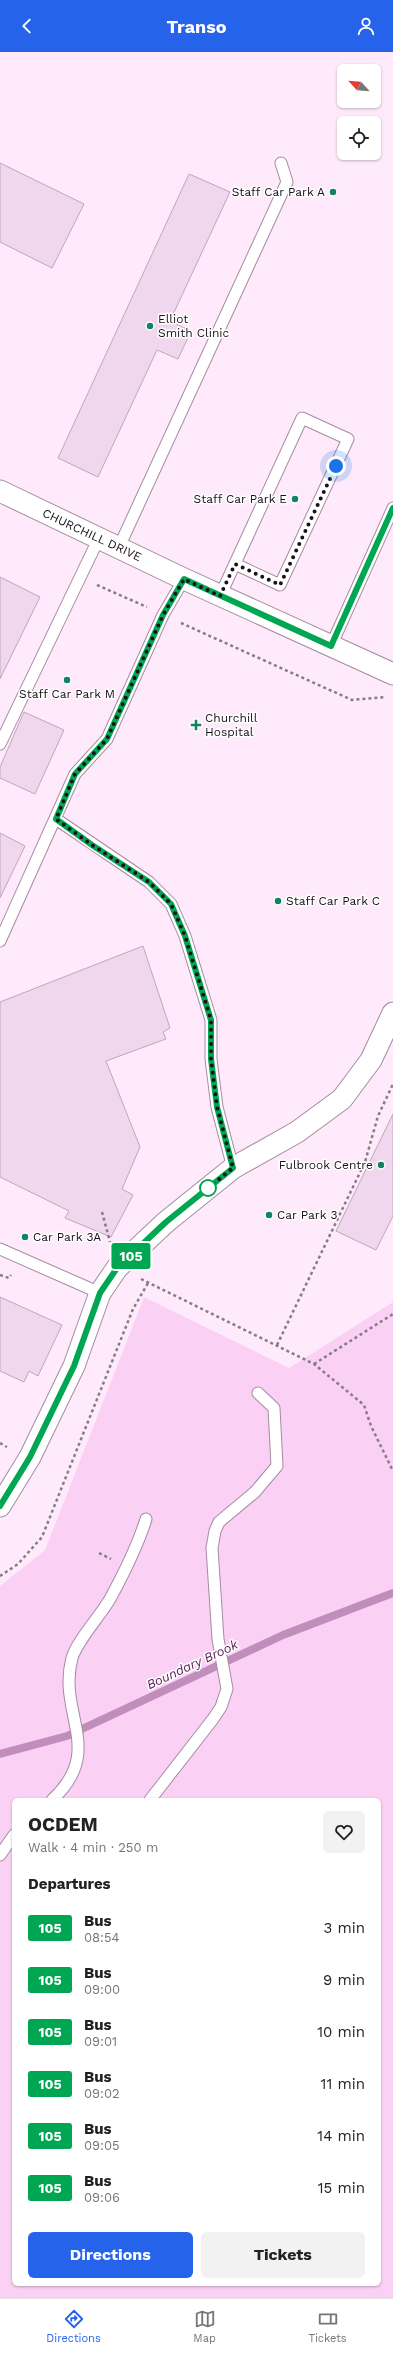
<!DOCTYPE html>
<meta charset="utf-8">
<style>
:root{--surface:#fff;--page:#f2f2f2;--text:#222;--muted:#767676;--line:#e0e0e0;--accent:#2563eb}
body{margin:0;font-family:"Work Sans",sans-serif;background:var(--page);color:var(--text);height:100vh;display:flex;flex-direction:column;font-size:15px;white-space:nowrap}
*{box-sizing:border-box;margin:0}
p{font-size:13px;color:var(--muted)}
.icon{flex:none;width:22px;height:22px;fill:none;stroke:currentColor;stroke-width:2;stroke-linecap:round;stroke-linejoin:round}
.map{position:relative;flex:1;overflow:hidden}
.sheet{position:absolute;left:12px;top:1746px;width:369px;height:488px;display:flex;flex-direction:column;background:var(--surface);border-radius:6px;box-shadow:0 1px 3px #0004}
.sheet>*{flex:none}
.badge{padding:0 8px;border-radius:3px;font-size:14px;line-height:26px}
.needle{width:26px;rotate:296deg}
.buttons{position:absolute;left:337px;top:12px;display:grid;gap:8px}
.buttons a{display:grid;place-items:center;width:44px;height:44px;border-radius:6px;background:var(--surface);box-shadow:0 1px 3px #0004;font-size:20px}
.you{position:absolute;width:20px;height:20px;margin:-10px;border:3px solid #fff;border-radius:50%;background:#1a73e8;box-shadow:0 0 0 6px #1a73e833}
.map>.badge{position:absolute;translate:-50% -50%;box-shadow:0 0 0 2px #fff}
h2{padding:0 16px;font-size:15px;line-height:36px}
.round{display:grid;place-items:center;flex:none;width:42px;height:42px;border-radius:6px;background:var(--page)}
.summary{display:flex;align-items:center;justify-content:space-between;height:68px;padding:0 16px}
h1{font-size:19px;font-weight:700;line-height:30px}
.primary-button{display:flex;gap:8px;margin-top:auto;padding:8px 16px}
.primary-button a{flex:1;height:46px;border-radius:6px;background:var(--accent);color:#fff;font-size:16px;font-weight:700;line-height:46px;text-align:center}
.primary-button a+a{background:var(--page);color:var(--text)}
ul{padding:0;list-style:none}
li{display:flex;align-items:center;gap:12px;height:52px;padding:0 16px}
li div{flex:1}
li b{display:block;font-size:15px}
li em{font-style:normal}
li .badge{min-width:44px;font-weight:700;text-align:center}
header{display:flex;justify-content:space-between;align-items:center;height:52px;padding:0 16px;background:var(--accent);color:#fff;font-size:18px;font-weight:700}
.tabs{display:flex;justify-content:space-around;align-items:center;height:56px;border-top:1px solid var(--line);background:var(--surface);font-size:11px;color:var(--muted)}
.tabs a{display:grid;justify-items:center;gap:2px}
.tabs .on{color:var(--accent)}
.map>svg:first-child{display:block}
.built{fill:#feeafb;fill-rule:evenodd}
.green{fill:#fbd0f5;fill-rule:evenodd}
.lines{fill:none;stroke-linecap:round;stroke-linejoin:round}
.stream{stroke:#c08eba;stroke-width:8}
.building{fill:#f1d7ed;stroke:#bfa6bc}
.service-casing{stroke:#a48ca1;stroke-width:13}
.minor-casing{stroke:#a48ca1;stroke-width:23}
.path{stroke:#847d83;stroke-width:2.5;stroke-dasharray:3 3;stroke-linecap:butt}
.service{stroke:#fff;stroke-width:11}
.minor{stroke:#fff;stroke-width:21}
.line-casing{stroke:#fff;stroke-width:9}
.line{stroke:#00a651;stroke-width:6}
.walk{stroke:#1a1119;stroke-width:4;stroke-dasharray:0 7.2}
.poi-dot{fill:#128362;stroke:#fff;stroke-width:1.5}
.stop-dot{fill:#fff;stroke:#00a651;stroke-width:2}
.labels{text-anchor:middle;stroke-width:3;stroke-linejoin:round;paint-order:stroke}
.poi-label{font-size:12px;fill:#1a1119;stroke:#fff;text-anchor:start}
.street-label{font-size:12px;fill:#1a1119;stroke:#fff}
.water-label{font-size:13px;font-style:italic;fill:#571b53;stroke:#fff}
</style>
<header><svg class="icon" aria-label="back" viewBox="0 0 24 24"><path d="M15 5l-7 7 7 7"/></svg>Transo<svg class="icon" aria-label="person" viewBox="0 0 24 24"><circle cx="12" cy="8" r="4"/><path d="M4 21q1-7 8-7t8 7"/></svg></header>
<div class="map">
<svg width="393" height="2246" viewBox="0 0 393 2246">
<rect width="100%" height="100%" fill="#fff9fe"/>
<path class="built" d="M 0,0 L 393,0 L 393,1250 L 289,1316 L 144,1245 L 45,1498 L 0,1534 ZM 344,19 L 374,19 L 374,49 L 344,49 ZM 344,71 L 374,71 L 374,101 L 344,101 Z"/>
<path class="green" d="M 144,1245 L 289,1316 L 393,1250 L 393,2246 L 0,2246 L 0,1534 L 45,1498 ZM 14,1748 L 379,1748 L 379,2232 L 14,2232 Z"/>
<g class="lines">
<polyline class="stream" points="0,1702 67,1684 283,1583 393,1541"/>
</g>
<g class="building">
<polygon points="0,111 84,152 52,216 0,190"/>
<polygon points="189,122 230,140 170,269 191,279 178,307 157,298 98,425 58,406"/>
<polygon points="0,525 40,545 0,627"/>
<polygon points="24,660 64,678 35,742 0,726 0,715"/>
<polygon points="0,781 25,794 0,846"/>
<polygon points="143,894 170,976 163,980 166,987 106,1009 140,1095 122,1137 133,1143 111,1185 65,1166 69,1159 0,1125 0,950"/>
<polygon points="393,1062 393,1164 376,1198 336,1179"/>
<polygon points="0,1245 62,1273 38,1324 29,1319 24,1330 0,1319"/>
</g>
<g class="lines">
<g class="service-casing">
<g id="service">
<polyline points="119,495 287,130 281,111"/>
<polyline points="220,544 302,366 348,387 280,533 235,512"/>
<polyline points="331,594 393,456"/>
<polyline points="0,692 99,486"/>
<polyline points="56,767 149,830 171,852 185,884 211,968 211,1007 217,1055 233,1116"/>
<polyline points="0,889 75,722 107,687 163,563 184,527"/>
<polyline points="0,1197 100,1241"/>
<path d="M 52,1748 C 106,1698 57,1662 72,1606 C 77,1589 100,1564 110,1547 C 123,1523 138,1493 146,1467"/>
<polyline points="150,1748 213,1667 221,1655 227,1637 218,1587 212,1496 215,1479 219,1470 255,1440 277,1414 274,1356 258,1341"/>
<polyline points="0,1803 14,1783"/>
</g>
</g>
<g class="minor-casing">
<g id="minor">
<polyline points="0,439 184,527 393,622"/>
<polyline points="0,1454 30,1405 74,1314 100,1241 117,1216 166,1170 233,1116 297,1080 342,1047 371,1008 393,961"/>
</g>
</g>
<g class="path">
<polyline points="97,533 147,555"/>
<polyline points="181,571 352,648 385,645"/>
<polyline points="102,1160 110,1190"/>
<polyline points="0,1223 9,1226 11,1223"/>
<polyline points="141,1227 314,1312 364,1353 371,1374 393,1419"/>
<polyline points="277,1293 365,1110 378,1064 393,1032"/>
<polyline points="314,1312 393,1262"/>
<polyline points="0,1391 7,1395"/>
<polyline points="99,1501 111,1507"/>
<polyline points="0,1524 18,1512 42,1485 133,1257 148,1231"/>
</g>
<use href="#service" class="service"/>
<use href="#minor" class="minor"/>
</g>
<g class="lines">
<g class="line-casing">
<polyline id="line" points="0,1454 30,1405 74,1314 100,1241 117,1216 166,1170 233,1116 217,1055 211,1007 211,968 185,884 171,852 149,830 92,793 56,767 75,722 107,687 163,563 184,527 331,594 393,456"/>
</g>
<use href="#line" class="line"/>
<polyline class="walk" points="208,1136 233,1116 217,1055 211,1007 211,968 185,884 171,852 149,830 92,793 56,767 75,722 107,687 163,563 184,527 220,544 235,512 280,533 336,414"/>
</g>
<g class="poi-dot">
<circle cx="333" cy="140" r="4"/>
<circle cx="150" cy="274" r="4"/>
<circle cx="295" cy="447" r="4"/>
<circle cx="67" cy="628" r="4"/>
<path d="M194 667h4v4h4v4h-4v4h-4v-4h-4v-4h4z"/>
<circle cx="278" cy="849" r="4"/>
<circle cx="381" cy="1113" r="4"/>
<circle cx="269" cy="1163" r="4"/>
<circle cx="25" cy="1185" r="4"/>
</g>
<circle class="stop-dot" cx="208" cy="1136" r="8"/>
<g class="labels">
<g class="poi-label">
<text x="325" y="144" text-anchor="end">Staff Car Park A</text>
<text x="158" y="271">Elliot<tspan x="158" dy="14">Smith Clinic</tspan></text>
<text x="287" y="451" text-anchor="end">Staff Car Park E</text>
<text x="67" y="646" text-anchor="middle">Staff Car Park M</text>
<text x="205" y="670">Churchill<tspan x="205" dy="14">Hospital</tspan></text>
<text x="286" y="853">Staff Car Park C</text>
<text x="373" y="1117" text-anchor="end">Fulbrook Centre</text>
<text x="277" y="1167">Car Park 3</text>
<text x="33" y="1189">Car Park 3A</text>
</g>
<g class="street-label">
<text transform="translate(92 483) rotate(25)" y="4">CHURCHILL DRIVE</text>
</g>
<g class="water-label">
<text transform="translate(192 1612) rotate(-25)" y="5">Boundary Brook</text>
</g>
</g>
</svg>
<div class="buttons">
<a><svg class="needle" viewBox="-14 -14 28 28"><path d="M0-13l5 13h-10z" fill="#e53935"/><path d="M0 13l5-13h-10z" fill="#767676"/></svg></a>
<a><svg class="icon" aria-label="locate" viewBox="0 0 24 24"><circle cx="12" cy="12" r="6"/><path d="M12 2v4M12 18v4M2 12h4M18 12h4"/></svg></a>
</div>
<div class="you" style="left:336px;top:414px"></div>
<b class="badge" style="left:131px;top:1204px;background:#00a651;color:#fff">105</b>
<section class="sheet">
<div class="summary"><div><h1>OCDEM</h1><p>Walk · 4 min · 250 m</p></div><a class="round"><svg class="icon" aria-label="heart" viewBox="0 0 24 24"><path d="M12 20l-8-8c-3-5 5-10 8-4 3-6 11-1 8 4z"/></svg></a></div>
<h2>Departures</h2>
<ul>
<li><span class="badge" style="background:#00a651;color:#fff">105</span><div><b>Bus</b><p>08:54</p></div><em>3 min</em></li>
<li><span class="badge" style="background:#00a651;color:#fff">105</span><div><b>Bus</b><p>09:00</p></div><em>9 min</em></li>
<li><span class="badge" style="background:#00a651;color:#fff">105</span><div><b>Bus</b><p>09:01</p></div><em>10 min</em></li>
<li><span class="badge" style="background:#00a651;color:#fff">105</span><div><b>Bus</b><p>09:02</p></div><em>11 min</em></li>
<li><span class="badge" style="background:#00a651;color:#fff">105</span><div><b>Bus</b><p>09:05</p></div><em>14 min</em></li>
<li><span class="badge" style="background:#00a651;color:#fff">105</span><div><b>Bus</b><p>09:06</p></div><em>15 min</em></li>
</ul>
<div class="primary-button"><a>Directions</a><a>Tickets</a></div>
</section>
</div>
<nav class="tabs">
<a class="on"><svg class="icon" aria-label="directions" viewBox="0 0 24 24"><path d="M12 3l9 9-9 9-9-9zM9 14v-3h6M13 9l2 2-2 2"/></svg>Directions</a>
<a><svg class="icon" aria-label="map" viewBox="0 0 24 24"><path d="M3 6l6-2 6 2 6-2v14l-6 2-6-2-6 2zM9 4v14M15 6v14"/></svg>Map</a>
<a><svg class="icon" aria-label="tickets" viewBox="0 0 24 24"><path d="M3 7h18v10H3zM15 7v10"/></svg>Tickets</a>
</nav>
